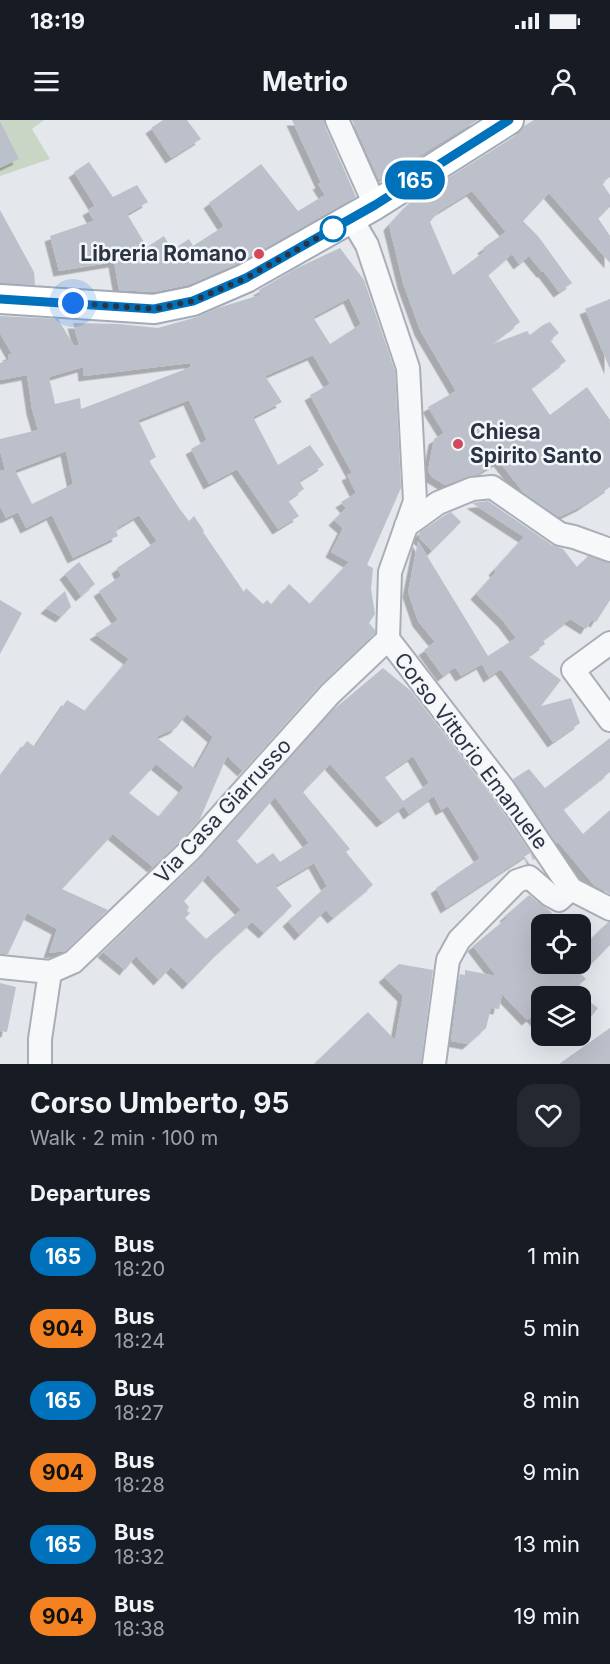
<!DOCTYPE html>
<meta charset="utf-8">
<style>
:root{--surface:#171b24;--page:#242831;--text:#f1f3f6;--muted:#9ea1a6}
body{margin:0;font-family:Inter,sans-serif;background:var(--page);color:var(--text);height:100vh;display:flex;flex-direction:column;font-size:22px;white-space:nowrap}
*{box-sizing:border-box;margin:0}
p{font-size:20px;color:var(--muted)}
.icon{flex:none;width:33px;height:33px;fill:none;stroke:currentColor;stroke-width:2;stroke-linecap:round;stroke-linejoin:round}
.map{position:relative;height:944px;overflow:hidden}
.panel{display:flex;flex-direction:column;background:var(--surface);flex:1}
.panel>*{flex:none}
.badge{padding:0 12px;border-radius:20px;font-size:21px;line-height:39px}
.fabs{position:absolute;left:531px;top:794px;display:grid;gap:12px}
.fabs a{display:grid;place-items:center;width:60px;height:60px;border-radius:12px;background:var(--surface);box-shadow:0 6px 24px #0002;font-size:30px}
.you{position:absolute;width:30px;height:30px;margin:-15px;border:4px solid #fff;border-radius:50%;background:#1a73e8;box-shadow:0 0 0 9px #1a73e833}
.map>.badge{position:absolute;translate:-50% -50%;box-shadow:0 0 0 3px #fff}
h2{padding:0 30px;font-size:22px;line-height:54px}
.round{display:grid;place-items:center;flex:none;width:63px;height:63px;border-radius:18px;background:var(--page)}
.headline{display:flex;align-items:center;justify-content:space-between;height:102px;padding:0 30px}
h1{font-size:28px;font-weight:700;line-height:45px}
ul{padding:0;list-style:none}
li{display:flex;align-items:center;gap:18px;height:72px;padding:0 30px}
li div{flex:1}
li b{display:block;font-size:22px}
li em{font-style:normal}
li .badge{min-width:66px;font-weight:700;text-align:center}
.status{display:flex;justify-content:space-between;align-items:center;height:42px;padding:0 30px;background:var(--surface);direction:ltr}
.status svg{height:16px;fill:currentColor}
header{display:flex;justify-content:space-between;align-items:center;height:78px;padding:0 30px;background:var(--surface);font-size:27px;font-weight:700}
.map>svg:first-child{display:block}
.green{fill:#c9d6c5}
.building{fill:#bbc0ca;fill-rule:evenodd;filter:url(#shadow)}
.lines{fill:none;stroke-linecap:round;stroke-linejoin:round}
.minor-casing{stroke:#a9aeb7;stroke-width:26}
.major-casing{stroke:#a3abb8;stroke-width:32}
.minor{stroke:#f7f8fa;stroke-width:22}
.major{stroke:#fff;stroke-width:28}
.line-casing{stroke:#fff;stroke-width:14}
.line{stroke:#0072bc;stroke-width:9}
.walk{stroke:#2b3445;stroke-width:6;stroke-dasharray:0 10.8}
.stop-dot{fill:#fff;stroke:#0072bc;stroke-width:3}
.poi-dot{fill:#d1495b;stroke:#f4f6f9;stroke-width:2}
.labels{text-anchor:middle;stroke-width:5;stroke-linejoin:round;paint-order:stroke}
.poi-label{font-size:21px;font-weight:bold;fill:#2b3445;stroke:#f4f6f9;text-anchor:end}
.street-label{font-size:21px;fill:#2b3445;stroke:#f4f6f9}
</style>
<div class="status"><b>18:19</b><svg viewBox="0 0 49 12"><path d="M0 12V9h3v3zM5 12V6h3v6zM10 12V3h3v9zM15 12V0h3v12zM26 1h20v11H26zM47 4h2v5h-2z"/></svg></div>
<header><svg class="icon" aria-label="menu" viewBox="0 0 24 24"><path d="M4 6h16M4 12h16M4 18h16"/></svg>Metrio<svg class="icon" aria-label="person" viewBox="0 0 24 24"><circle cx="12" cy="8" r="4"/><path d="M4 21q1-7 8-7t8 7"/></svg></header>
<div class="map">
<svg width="610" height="944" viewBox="0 0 610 944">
<defs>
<filter id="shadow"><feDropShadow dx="-5.5" dy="5.5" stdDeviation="0" flood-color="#0004"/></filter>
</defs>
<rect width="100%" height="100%" fill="#e4e7ec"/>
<polygon class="green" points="0,0 44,0 32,9 50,39 0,56"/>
<g class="building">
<polygon points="163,0 187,0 201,19 171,38 151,8"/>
<polygon points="292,0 324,0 325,6 356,77 239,143 188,165 153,172 119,170 114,142 59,151 50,116 94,101 88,90 95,86 74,52 89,42 113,77 137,65 148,82 127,94 147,127 164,116 172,130 189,119 193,126 224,106 209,83 261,44 298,91 325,75 318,64 321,63"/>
<polygon points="352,0 478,0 379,60"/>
<path d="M 534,0 L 610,0 L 610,57 L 602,63 L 610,75 L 610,87 L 598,98 L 610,116 L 610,143 L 549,73 L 523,101 L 538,116 L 572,163 L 559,172 L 544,152 L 542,152 L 529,136 L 519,144 L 512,134 L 488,155 L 520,202 L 490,225 L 527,211 L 530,215 L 543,205 L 550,202 L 559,213 L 550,220 L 566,241 L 531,268 L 550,295 L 587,267 L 610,300 L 610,367 L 582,386 L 559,397 L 523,372 L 499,341 L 476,355 L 467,357 L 445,365 L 432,357 L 428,351 L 434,319 L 444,313 L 428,287 L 456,271 L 420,210 L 403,163 L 389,105 L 410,82 L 518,14 L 524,6 ZM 472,71 L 506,112 L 483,128 L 485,131 L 453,155 L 430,102 L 438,92 Z"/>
<polygon points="0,1 19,39 0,48"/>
<polygon points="0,90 34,152 35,165 0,163"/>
<path d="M 340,128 L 364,160 L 395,251 L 401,368 L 367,445 L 373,448 L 371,469 L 375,494 L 369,503 L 375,510 L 375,513 L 320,565 L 243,651 L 227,636 L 200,699 L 181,720 L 153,747 L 113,714 L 62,769 L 108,790 L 65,831 L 49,833 L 57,809 L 27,793 L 8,834 L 0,834 L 0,657 L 27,621 L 35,627 L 67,580 L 85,591 L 129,539 L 95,514 L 118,500 L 99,471 L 121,456 L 117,448 L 157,421 L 139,395 L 117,408 L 118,410 L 116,411 L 118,416 L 73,438 L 52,395 L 26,408 L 18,392 L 6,398 L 0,386 L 0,351 L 5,350 L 0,330 L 0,319 L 38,310 L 32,289 L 27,255 L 0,260 L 0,243 L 9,240 L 8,235 L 12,234 L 0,213 L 0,196 L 58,199 L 74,226 L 79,225 L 73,203 L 119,204 L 158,208 L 197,197 L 218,188 L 260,175 L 259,170 L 295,149 ZM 349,178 L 361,204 L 330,224 L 313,197 ZM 313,235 L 330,264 L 310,275 L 352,353 L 347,355 L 356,373 L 341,382 L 346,388 L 334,400 L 343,408 L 331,432 L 349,442 L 310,484 L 289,464 L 272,485 L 267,480 L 263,484 L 246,468 L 244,472 L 203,412 L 204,411 L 194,396 L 189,401 L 179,388 L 149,341 L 156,337 L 138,300 L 189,280 L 207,320 L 191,329 L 209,364 L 237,349 L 278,409 L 299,396 L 288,380 L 304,369 L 299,361 L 324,345 L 310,325 L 278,345 L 253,297 L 282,282 L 265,256 ZM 190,243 L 191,247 L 81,289 L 80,278 L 55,284 L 49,257 L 83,247 L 84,256 ZM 66,331 L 73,364 L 32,384 L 15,350 ZM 187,594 L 213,617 L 195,649 L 156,617 L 176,608 ZM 156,644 L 184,667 L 159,697 L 129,673 Z"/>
<polygon points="610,179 610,249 585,189"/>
<polygon points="488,381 552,425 563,429 577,447 588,436 610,443 610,480 596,502 592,500 586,509 570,499 543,520 545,524 528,536 561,560 541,586 571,578 580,603 553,622 501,549 489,557 482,544 461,556 455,547 443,556 424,530 435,522 418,501 408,472 418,421 488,536 516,518 504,502 476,474 496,452 494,450 524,417 472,383"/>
<polygon points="451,392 461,402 432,431 419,418 420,412 445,395"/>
<polygon points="79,442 95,464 81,476 65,454"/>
<polygon points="65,471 71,487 61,497 46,488"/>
<polygon points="0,480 22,493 0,534"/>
<path d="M 383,548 L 411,571 L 492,676 L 535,739 L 533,740 L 530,733 L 446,788 L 436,768 L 480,738 L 448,686 L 441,690 L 434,676 L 409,694 L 404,686 L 382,702 L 330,644 L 303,672 L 350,729 L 346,732 L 373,765 L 333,798 L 326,790 L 300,815 L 288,801 L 327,766 L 314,743 L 275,766 L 292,786 L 264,813 L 252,802 L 219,832 L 188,864 L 171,847 L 159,860 L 136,836 L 125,850 L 103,832 L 201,738 L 333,590 ZM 413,636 L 429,663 L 403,681 L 384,656 ZM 275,677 L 309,723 L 280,742 L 273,733 L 257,744 L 237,721 ZM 208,755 L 241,790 L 206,819 L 185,798 L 190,793 L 187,791 L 189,787 L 184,781 Z"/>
<polygon points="610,618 610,652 563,689 583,714 610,690 610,774 594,765 558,722 556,723 513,659 529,649 545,668"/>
<polygon points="529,775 550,791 561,804 542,804 542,843 580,843 580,830 608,802 610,802 610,825 581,854 586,859 565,876 542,876 542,907 532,896 527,900 502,874 499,889 491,888 486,908 468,924 451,921 460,854 465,855 465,850 496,856 473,826 507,798 505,796"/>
<polygon points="399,844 433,850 421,944 314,944 368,892 395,920 403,876 384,857"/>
<polygon points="0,863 16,867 7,912 0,911"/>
<polygon points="580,874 598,888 580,911"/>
<polygon points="610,908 610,944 559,944"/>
</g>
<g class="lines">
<g class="minor-casing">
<g id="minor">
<polyline points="337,0 375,85"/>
<polyline points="351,98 367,125 408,248 415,381 390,452 388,519 503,668 571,769 610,789"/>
<polyline points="406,406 438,383 472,369 492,367 560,414 574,417 610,430"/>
<polyline points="610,523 573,550 610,600"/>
<polyline points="0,847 50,852 73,842 191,729 330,574 388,519"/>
<polyline points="40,944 40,919 50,852"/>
<polyline points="434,944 448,840 459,820 517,761 529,757 550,775 559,780 571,769"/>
</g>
</g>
<g class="major-casing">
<polyline id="major" points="0,179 154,189 193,181 246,158 375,85 509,0"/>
</g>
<use href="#minor" class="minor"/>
<use href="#major" class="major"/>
</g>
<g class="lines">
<g class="line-casing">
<polyline id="line" points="0,179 154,189 193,181 246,158 375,85 509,0"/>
</g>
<use href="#line" class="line"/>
<polyline class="walk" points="73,183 154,189 193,181 246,158 333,109"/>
</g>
<circle class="stop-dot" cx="333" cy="109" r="12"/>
<g class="poi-dot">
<circle cx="259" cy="134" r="6"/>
<circle cx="458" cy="324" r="6"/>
</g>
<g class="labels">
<g class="poi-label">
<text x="247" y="141">Libreria Romano</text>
<text x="470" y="319" text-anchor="start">Chiesa<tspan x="470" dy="24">Spirito Santo</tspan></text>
</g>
<g class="street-label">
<text transform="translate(471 631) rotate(53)" y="7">Corso Vittorio Emanuele</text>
<text transform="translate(223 691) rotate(-47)" y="7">Via Casa Giarrusso</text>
</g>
</g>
</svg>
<div class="fabs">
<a><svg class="icon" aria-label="locate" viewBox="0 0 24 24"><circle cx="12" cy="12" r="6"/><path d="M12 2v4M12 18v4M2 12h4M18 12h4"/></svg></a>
<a><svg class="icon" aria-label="layers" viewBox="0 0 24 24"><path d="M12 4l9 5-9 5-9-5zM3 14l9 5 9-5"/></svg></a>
</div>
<div class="you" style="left:73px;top:183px"></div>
<b class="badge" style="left:415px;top:60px;background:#0072bc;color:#fff">165</b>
</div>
<section class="panel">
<div class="headline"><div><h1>Corso Umberto, 95</h1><p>Walk · 2 min · 100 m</p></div><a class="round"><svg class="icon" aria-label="heart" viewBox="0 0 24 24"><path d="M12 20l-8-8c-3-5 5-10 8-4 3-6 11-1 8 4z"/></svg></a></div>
<h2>Departures</h2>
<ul>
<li><span class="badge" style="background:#0072bc;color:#fff">165</span><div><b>Bus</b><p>18:20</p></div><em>1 min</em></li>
<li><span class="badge" style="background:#f58220;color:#111">904</span><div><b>Bus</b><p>18:24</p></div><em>5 min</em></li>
<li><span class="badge" style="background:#0072bc;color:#fff">165</span><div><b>Bus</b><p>18:27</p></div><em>8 min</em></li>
<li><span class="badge" style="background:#f58220;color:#111">904</span><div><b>Bus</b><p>18:28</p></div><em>9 min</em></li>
<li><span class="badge" style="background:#0072bc;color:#fff">165</span><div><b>Bus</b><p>18:32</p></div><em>13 min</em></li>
<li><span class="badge" style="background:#f58220;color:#111">904</span><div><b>Bus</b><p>18:38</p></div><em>19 min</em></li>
</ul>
</section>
